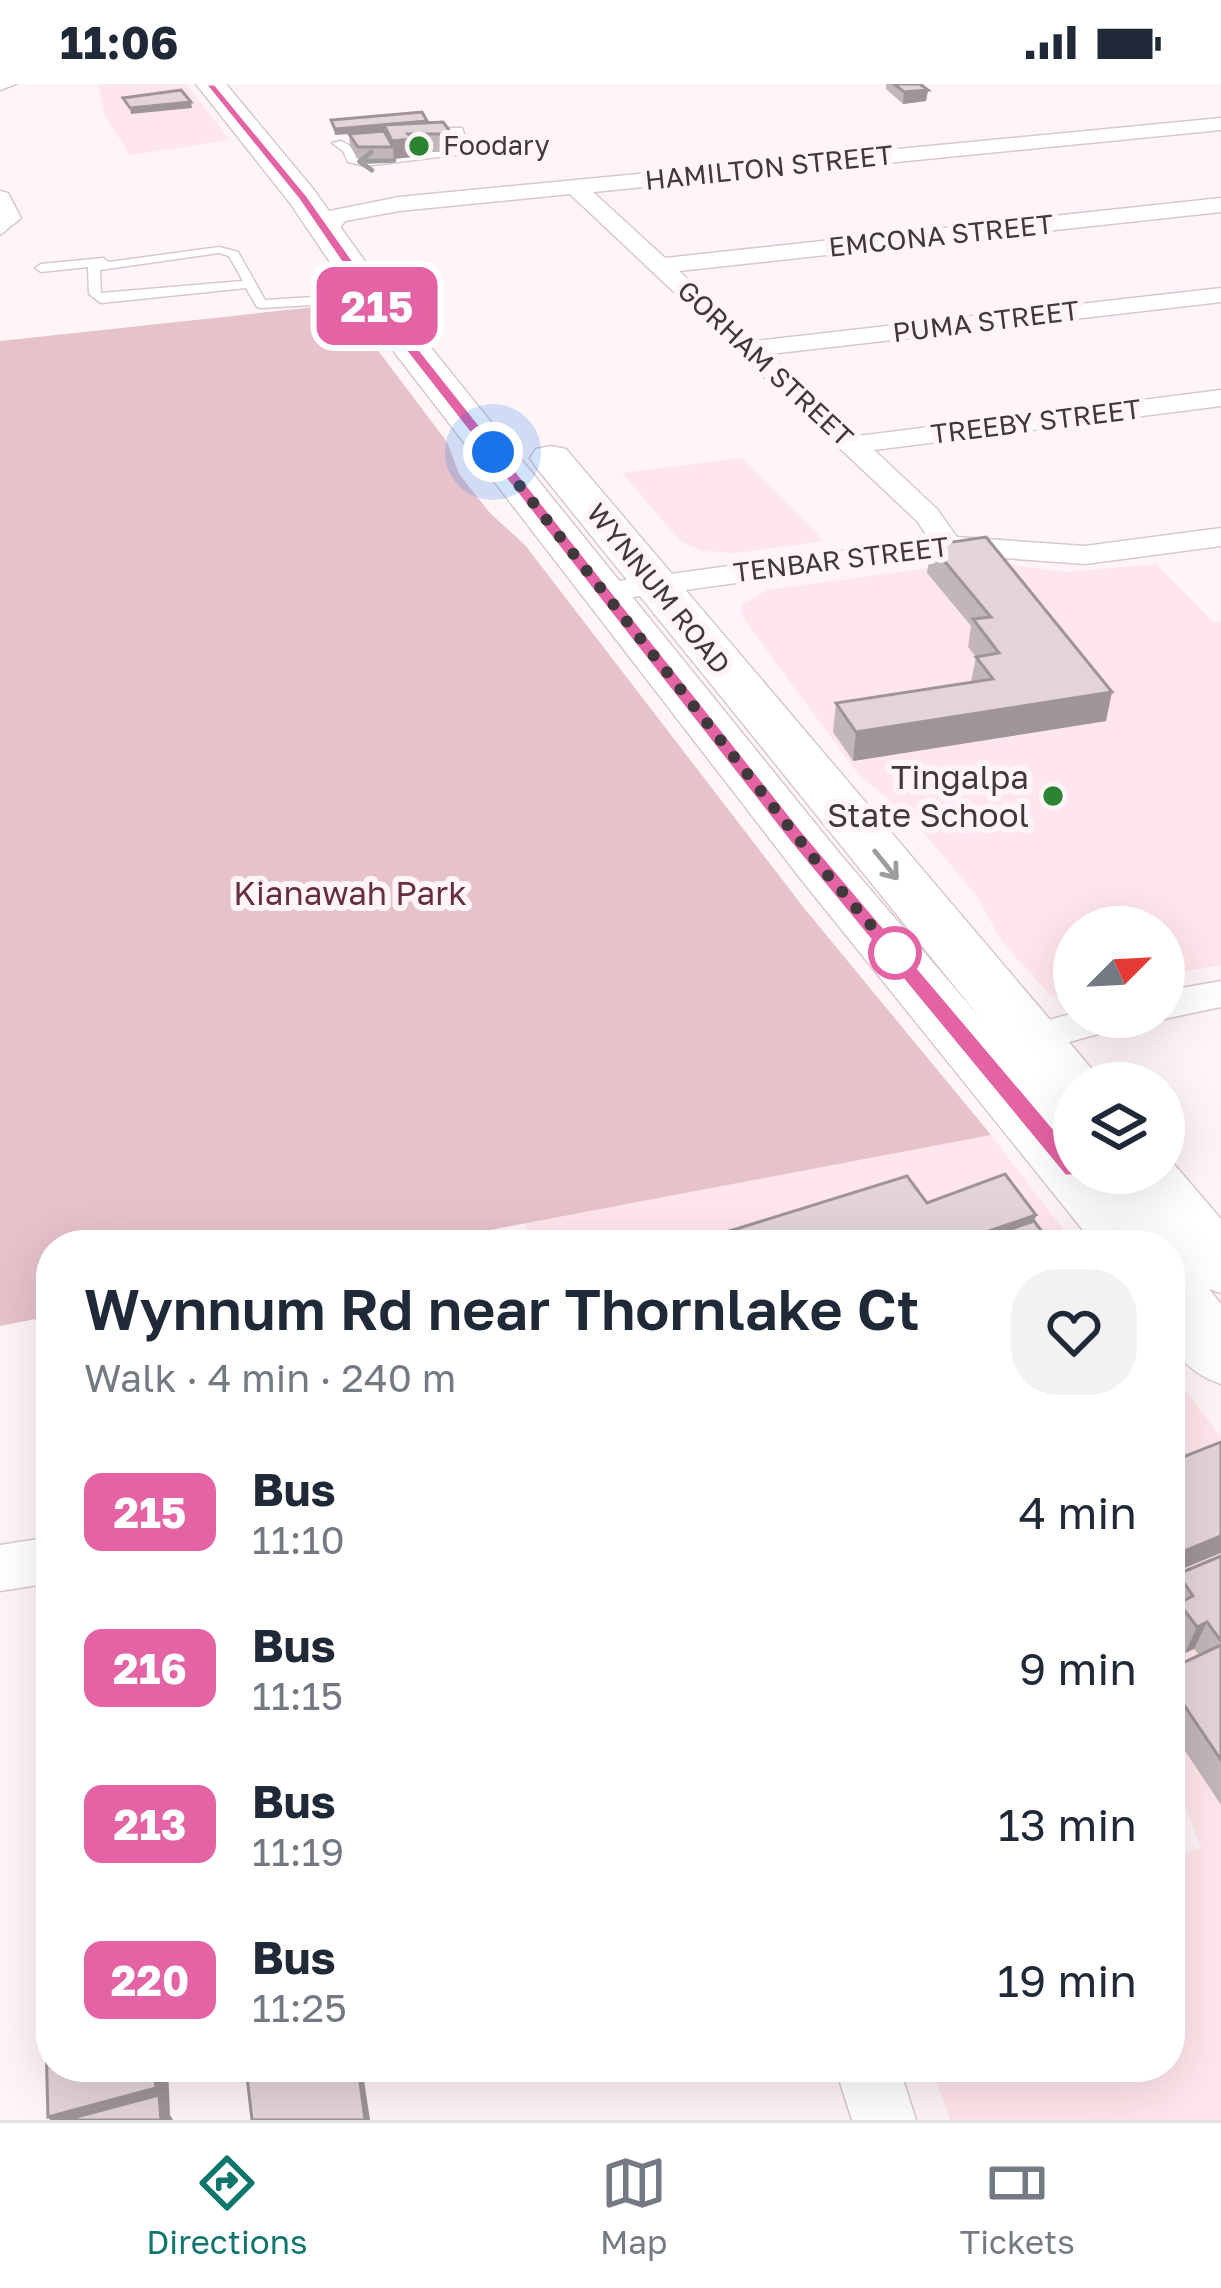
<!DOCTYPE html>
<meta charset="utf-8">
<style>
:root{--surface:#fff;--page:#f2f2f3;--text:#1f2937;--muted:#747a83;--line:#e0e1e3;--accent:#0f766e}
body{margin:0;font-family:"Golos Text",sans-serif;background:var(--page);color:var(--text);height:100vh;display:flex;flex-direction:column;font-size:45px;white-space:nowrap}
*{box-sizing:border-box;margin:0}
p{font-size:39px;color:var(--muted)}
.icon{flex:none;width:66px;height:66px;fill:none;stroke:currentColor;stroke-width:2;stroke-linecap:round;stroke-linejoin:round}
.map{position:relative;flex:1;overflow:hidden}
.details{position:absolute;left:36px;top:1146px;width:1149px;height:852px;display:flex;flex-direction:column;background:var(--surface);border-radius:48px;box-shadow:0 12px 48px #0002}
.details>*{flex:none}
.badge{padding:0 24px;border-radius:18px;font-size:42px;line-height:78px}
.needle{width:78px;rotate:66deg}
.fabs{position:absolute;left:1053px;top:822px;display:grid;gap:24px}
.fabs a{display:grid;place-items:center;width:132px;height:132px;border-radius:50%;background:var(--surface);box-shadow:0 12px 48px #0002;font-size:60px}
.you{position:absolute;width:60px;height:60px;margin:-30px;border:9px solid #fff;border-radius:50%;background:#1a73e8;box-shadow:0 0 0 18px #1a73e833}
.map>.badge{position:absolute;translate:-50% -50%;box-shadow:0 0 0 6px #fff}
.round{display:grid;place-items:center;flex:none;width:126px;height:126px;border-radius:48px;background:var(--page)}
.overview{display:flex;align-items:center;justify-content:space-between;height:204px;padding:0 48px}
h1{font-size:57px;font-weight:600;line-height:90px}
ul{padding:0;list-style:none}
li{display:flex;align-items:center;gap:36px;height:156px;padding:0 48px}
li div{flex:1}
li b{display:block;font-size:45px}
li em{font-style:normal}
li .badge{min-width:132px;font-weight:700;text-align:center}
.status{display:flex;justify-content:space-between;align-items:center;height:84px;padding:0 60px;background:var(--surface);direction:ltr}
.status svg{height:33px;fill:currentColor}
.tab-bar{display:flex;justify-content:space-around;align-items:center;height:168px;border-top:3px solid var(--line);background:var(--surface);font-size:33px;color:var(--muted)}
.tab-bar a{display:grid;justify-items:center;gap:6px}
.tab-bar .on{color:var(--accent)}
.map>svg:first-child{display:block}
.built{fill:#ffe6ec}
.green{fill:#e6c2ca}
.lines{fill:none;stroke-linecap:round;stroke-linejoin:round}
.lane-casing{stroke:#d8c8cc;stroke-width:3}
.street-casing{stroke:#d8c8cc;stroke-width:3}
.primary-casing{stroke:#d8c8cc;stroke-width:3}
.lane{fill:#fff;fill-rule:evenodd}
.street{fill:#fff;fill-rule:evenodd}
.primary{fill:#fff;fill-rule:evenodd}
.wall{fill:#c3b6b9}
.shaded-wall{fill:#9f9496}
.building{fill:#e3d4d7;stroke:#9f9496;stroke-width:3}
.oneway{stroke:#9f9c9d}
.line{fill:#e463a4;stroke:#fff;stroke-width:3}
.walk{stroke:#3f393b;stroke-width:12;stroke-dasharray:0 21.6}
.poi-dot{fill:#2c8331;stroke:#fff5f7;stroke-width:4.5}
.stop-dot{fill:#fff;stroke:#e463a4;stroke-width:6}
.labels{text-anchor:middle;stroke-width:12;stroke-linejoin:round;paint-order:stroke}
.far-poi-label{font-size:27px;fill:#3f393b;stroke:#fff5f7;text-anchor:start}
.far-street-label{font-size:27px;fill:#3f393b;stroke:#fff5f7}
.poi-label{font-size:33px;fill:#3f393b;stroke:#fff5f7;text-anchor:end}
.park-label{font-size:33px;fill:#662e3f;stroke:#fff5f7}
</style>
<div class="status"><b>11:06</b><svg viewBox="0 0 49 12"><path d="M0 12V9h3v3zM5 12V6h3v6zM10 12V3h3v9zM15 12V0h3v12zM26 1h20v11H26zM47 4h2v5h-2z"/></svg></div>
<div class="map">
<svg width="1221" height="2036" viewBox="0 0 1221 2036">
<rect width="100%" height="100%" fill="#fff5f7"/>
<g class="built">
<polygon points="98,0 186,0 230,56 130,71 105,32"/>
<polygon points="742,374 824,457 736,469 702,467 681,458 622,389"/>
<polygon points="979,477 1068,488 1156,480 1213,538 1221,537 1221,881 1164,891 1164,843 1074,843 1074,908 1051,912 1001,857 979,815 911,734 858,690 743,534 741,521 767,506"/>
<polygon points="991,1051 1075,1161 532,1161 525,1138"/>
<polygon points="1170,1286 1221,1353 1221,2036 950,2036 931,1983 1170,1983 1170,1773 1201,1764 1170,1683"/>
</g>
<polygon class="green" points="343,220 447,358 459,390 490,429 525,461 804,824 991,1051 411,1161 51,1161 51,1232 0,1242 0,257"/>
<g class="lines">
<g class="lane-casing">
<g id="lane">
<polygon points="436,44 462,44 471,69 365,82 348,78 343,67 332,59 341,57 352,63 356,74 365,76 461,65 454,49 436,48"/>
<path d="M 219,163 L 238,168 L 265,216 L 346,211 L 352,215 L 346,219 L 261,224 L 257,223 L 246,204 L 101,219 L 89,210 L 88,183 L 41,188 L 35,184 L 41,180 L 103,174 L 109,178 ZM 219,169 L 229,172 L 243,197 L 101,209 L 100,186 Z"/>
</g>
</g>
<g class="street-casing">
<g id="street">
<polygon points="0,0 16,0 0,6"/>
<polygon points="1221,34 1221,46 593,108 665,174 1221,114 1221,128 679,187 755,257 1221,204 1221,218 770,270 858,352 1221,306 1221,322 874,366 937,425 957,453 1085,462 1221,444 1221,462 1085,480 948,470 604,517 593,515 589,508 593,501 604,499 929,455 917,437 570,110 399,127 345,137 334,152 326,154 315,147 329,127 399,113"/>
<polygon points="0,107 8,109 21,134 0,151"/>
<polygon points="1221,897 1221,923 1164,935 1158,933 1164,933 1164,907"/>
<polygon points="1074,929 1074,933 1129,933 1123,943 1030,969 1016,965 1010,955 1016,945"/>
<polygon points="51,1453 51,1499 0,1507 0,1461"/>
<polygon points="835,1983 899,1983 916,2036 852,2036"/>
</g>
</g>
<g class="primary-casing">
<path id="primary" d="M 196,0 L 226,0 L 314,106 L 394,218 L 840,770 L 981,935 L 536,383 L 530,374 L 536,365 L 551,362 L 566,365 L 1096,990 L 1101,999 L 1074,999 L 1074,1028 L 1058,1024 L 1074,1042 L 1074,1089 L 1164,1089 L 1167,1072 L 1221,1135 L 1221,1209 L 1209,1205 L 1221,1220 L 1221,1300 C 1159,1279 1170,1235 1170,1180 L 1183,1184 L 1170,1161 L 1095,1161 L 800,794 L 368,234 L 290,119 Z"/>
</g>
<use href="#lane" class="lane"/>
<use href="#street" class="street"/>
<use href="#primary" class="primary"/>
</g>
<g class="wall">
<polygon points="886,0 920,0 928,6 926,17 903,20 886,5"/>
<polygon points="331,36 427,37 427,39 452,50 453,68 412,68 413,73 359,76 350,62 349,50 384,47 335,51"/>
<polygon points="931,461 1106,637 853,677 833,648 836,619 971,598 976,573 968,563 971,542 927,489"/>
<polygon points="1221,1472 1221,1721 1170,1644 1170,1585 1199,1571 1194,1565 1185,1569 1170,1549 1170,1540 1174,1530 1170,1523 1170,1509 1178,1490"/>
</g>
<g class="shaded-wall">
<polygon points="928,6 926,17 903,20 904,8"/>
<polygon points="191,18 192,24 131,30 130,24"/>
<polygon points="427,37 427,43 384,41 384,47 335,51 335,45"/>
<polygon points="412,55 413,73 394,75 392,57"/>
<polygon points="1112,608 1106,637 853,677 856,648"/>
<polygon points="1036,1131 1028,1160 1026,1161 948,1161"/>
<polygon points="1221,1452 1221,1469 1170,1490 1170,1473"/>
<polygon points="1207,1538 1194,1565 1185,1569 1197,1543"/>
<polygon points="154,1983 168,1983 170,2031 173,2036 50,2036 48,2033"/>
<polygon points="358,1983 362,1983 370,2036 365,2036"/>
</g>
<g class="building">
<polygon points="894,0 920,0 928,6 904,8"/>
<polygon points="181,6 191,18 130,24 123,14"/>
<polygon points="422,28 427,37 335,45 331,36"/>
<polygon points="443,38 452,50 408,50 412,55 392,57 384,41"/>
<polygon points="384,47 393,63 358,63 349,50"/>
<polygon points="986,453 1112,608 856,648 836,619 993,595 976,573 999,569 973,535 991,533 931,461"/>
<polygon points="1005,1090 1036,1131 948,1161 726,1161 720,1150 907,1092 927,1119"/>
<polygon points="1034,1137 1052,1161 965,1161"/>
<polygon points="1221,1358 1221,1452 1170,1473 1170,1378"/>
<polygon points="1221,1472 1221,1557 1207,1538 1197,1543 1179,1519 1193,1512 1178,1490"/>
<polygon points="1221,1561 1221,1676 1170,1600 1170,1585"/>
<polygon points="51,1787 51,1897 47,1898 44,1789"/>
<polygon points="51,1956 51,1983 154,1983 156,2004 48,2033 46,1958"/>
<polygon points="251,1983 358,1983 365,2036 252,2036 246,1984"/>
<polygon points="159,2011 161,2036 65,2036"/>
</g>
<defs><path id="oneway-shaft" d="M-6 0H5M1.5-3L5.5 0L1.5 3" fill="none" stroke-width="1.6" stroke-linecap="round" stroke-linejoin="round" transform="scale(3)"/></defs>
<g class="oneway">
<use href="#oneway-shaft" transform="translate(376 77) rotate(178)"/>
<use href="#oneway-shaft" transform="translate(886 781) rotate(51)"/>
</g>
<polygon class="line" points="205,0 215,0 306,110 386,223 803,748 1083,1079 1083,1092 1065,1092 789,757 376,229 298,115"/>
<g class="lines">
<polyline class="walk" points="493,368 820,782 895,869"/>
</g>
<g class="poi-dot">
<circle cx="419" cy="62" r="12"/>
<circle cx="1053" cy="712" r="12"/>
</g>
<circle class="stop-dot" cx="895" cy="869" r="24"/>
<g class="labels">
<g class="far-poi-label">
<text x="443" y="71">Foodary</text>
</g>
<g class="far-street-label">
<text transform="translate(769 84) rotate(-6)" y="9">HAMILTON STREET</text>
<text transform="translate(941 152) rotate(-6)" y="9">EMCONA STREET</text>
<text transform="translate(986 238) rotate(-7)" y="9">PUMA STREET</text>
<text transform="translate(765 280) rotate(43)" y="9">GORHAM STREET</text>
<text transform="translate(1036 338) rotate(-7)" y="9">TREEBY STREET</text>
<text transform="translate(841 476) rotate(-7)" y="9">TENBAR STREET</text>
<text transform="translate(658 505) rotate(51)" y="9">WYNNUM ROAD</text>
</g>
<g class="poi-label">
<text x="1029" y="705">Tingalpa<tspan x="1029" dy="38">State School</tspan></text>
</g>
<g class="park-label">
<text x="350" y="821">Kianawah Park</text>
</g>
</g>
</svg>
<div class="fabs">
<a><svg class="needle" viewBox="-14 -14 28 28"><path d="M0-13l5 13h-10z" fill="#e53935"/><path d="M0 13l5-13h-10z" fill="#747a83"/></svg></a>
<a><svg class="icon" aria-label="layers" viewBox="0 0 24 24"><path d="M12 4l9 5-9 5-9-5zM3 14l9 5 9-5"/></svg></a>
</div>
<div class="you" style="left:493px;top:368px"></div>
<b class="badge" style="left:377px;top:222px;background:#e463a4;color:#fff">215</b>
<section class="details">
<div class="overview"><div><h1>Wynnum Rd near Thornlake Ct</h1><p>Walk · 4 min · 240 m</p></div><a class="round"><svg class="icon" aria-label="heart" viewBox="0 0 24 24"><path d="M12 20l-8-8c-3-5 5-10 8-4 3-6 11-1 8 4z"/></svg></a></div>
<ul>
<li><span class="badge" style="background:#e463a4;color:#fff">215</span><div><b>Bus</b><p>11:10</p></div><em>4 min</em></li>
<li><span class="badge" style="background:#e463a4;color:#fff">216</span><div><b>Bus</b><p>11:15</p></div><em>9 min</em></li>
<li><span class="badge" style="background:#e463a4;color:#fff">213</span><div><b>Bus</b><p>11:19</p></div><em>13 min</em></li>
<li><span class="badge" style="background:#e463a4;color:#fff">220</span><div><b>Bus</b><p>11:25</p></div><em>19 min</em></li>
</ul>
</section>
</div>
<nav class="tab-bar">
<a class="on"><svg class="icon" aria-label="directions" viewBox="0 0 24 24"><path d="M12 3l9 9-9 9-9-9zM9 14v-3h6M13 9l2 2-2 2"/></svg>Directions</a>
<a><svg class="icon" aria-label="map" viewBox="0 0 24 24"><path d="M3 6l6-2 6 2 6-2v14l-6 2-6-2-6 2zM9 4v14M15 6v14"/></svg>Map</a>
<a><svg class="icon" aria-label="tickets" viewBox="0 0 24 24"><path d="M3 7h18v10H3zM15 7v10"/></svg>Tickets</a>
</nav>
